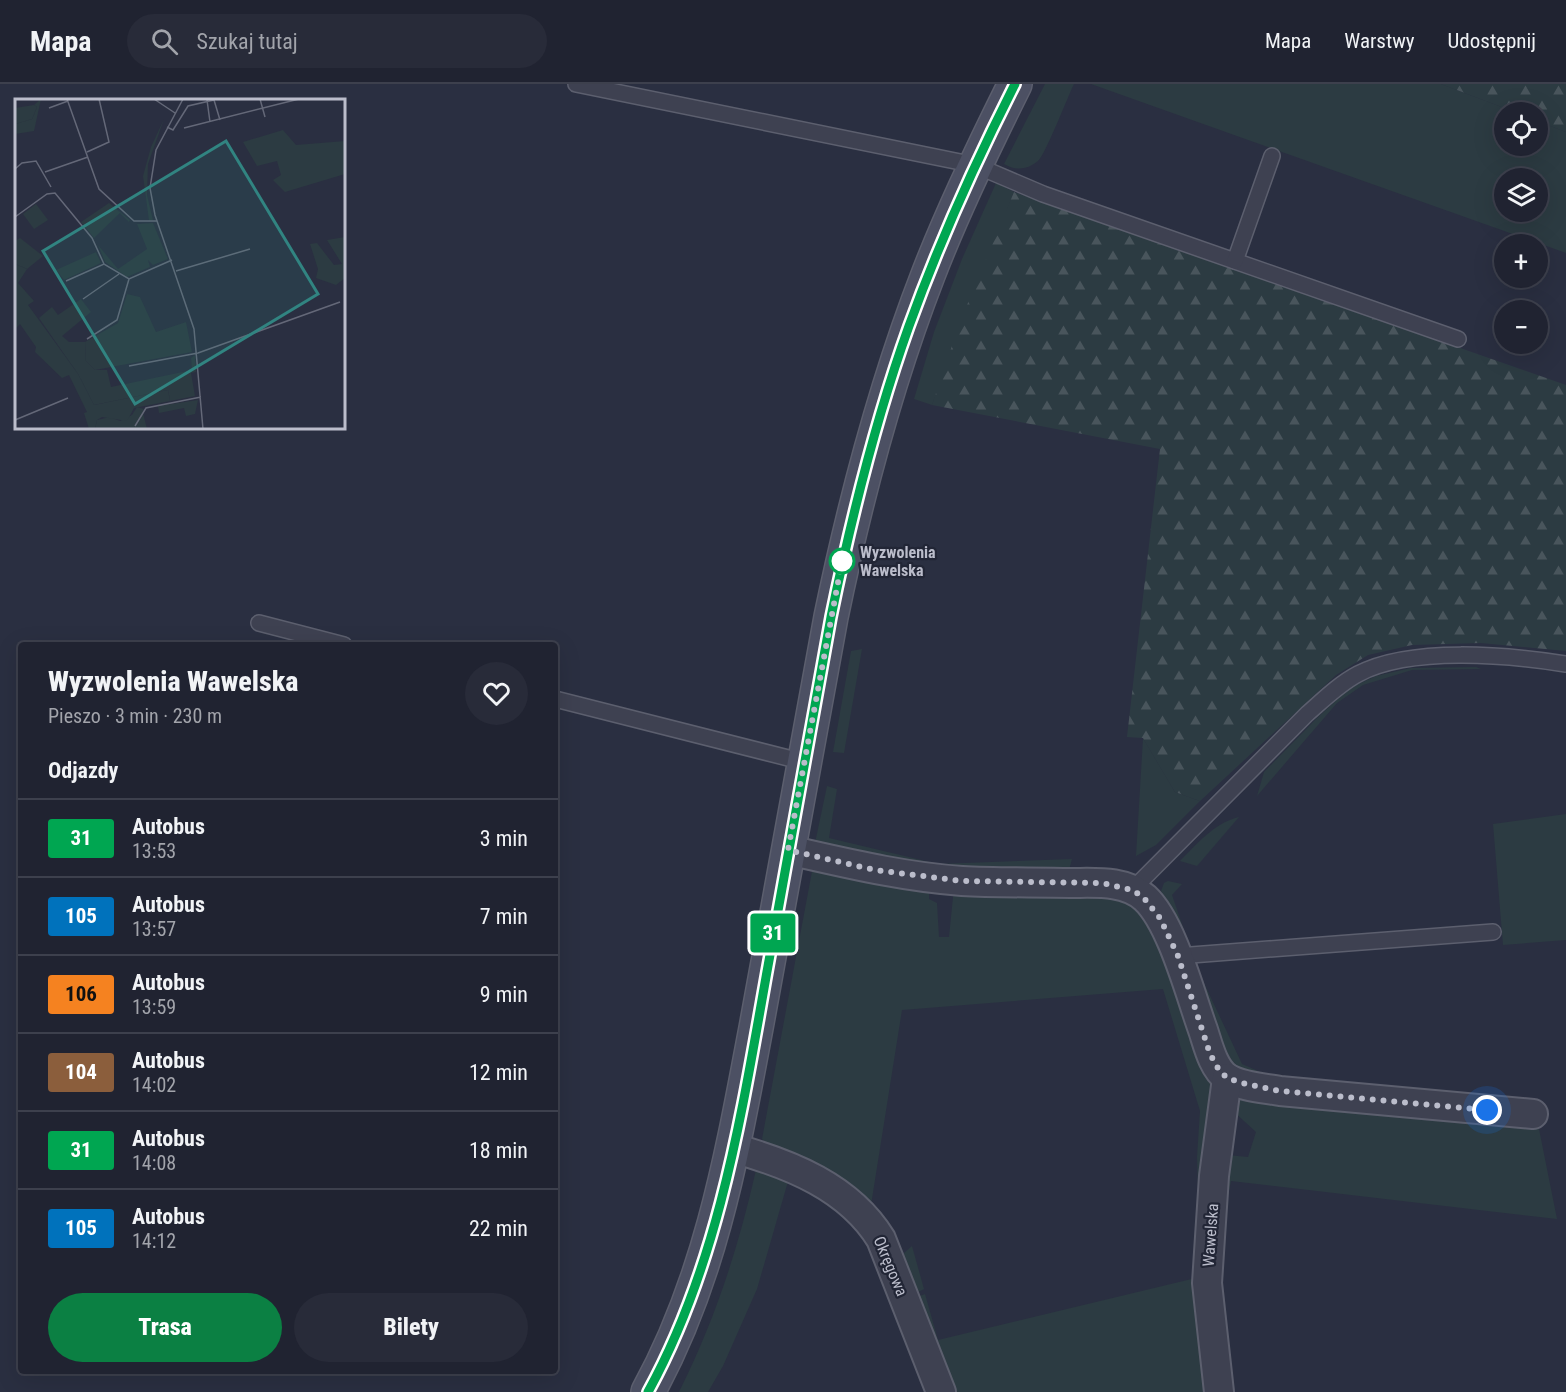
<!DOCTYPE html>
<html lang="pl">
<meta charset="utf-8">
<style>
:root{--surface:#202331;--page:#282b39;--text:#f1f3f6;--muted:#a2a4ab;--line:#3d404d;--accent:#0b8043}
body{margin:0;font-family:"Roboto Condensed",sans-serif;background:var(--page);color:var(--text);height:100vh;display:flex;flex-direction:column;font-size:22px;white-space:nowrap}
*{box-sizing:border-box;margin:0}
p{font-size:20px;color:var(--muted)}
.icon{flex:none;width:33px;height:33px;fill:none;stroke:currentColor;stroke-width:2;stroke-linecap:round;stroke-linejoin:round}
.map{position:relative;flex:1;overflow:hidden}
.sheet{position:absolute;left:18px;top:558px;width:540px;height:732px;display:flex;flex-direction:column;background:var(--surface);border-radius:6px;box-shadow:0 6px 24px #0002,0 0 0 2px var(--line)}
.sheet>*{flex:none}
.badge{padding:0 12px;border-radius:4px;font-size:21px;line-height:39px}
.buttons{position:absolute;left:1494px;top:18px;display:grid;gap:12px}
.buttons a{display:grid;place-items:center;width:54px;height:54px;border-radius:50%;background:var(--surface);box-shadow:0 6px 24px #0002,0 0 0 2px var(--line);font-size:30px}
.you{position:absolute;width:30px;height:30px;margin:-15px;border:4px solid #fff;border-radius:50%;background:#1a73e8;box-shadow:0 0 0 9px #1a73e833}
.map>.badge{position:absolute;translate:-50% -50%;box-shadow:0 0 0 3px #fff}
h2{padding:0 30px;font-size:22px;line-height:54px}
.round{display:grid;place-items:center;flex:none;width:63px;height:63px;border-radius:32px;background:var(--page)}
.overview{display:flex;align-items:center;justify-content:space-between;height:102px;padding:0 30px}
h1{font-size:28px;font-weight:800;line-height:45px}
.button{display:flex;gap:12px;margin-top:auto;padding:12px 30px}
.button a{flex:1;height:69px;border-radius:36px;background:var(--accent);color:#fff;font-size:24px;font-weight:800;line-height:69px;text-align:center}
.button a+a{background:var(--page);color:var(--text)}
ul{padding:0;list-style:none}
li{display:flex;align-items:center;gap:18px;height:78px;padding:0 30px;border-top:2px solid var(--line)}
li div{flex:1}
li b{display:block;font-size:22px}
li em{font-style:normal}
li .badge{min-width:66px;font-weight:700;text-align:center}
header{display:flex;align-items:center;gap:36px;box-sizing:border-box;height:84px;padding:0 30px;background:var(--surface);border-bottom:2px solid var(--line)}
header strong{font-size:28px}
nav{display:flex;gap:33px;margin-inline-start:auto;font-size:21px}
.search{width:420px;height:54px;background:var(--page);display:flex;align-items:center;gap:15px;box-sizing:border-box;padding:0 21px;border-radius:33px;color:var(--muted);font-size:22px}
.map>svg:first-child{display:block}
.green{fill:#2c3b42;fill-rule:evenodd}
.forest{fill:url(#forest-firs)}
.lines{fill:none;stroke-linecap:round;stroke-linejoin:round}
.lane-casing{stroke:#5c5f6e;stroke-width:18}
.street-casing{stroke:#5c5f6e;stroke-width:32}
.secondary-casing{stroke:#5c5f6e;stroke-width:36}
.lane{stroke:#3e4151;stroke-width:15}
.street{stroke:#3e4151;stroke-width:28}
.secondary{stroke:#4c5063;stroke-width:33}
.line-casing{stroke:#fff;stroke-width:14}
.line{stroke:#00a651;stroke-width:9}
.walk{stroke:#bbbdcb;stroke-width:6;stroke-dasharray:0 10.8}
.stop-dot{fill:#fff;stroke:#00a651;stroke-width:3}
.labels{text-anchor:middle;stroke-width:4.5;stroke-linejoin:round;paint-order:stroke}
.stop-label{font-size:16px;font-weight:bold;fill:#bbbdcb;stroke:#222636;text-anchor:start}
.street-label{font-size:16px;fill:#bbbdcb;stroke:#222636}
.inset-road{fill:none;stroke:#646878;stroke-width:1.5}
.view{fill:#318481;fill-opacity:0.15;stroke:#318481;stroke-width:3}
.inset-edge{fill:none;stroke:#bbbdcb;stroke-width:3}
</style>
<header>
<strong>Mapa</strong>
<div class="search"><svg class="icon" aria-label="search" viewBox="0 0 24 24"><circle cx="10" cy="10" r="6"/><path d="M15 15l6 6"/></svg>Szukaj tutaj</div>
<nav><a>Mapa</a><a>Warstwy</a><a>Udostępnij</a></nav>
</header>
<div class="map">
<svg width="1566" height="1308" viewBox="0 0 1566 1308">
<defs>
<pattern id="forest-firs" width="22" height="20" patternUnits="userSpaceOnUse" patternTransform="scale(1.5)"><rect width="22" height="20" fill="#2c3b42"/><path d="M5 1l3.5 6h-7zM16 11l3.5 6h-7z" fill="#49555c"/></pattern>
</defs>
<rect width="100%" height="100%" fill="#2a2f41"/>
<g class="green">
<path d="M 1045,0 L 1074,0 C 1068,12 1045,72 1038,77 C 1027,86 1016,87 1004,80 Z"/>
<path d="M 1091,0 L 1441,0 L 1515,28 L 1504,28 L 1504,62 L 1538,62 L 1538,37 L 1566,48 L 1566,169 ZM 1504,94 L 1538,94 L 1538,128 L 1504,128 Z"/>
<polygon points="996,99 1014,108 932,321 914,315 934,248 962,175"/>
<polygon points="862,565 844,669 833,668 851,567"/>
<polygon points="1476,583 1481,585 1412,586 1363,601 1337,619 1257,712 1264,688 1316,635 1343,610 1358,600 1376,592 1411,584"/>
<polygon points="1143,654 1175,708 1200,717 1156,761 1136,772"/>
<polygon points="827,702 837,705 829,754 938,780 1072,775 1068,790 963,790 815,759"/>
<polygon points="1566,730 1566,856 1503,861 1493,740"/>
<path d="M 1239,733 L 1197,782 L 1180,777 C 1197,760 1214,739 1239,733 Z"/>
<path d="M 813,782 L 929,801 L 929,815 L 937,819 L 939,853 L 949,853 L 954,803 L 1115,813 L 1135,823 L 1150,838 L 1216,999 L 1199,1135 L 1197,1073 L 1200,1027 L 1163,905 L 902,926 L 871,1121 C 847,1105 824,1087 799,1073 C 787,1066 771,1065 762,1055 Z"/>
<polygon points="1168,797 1182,800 1172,811 1188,858 1180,859 1161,807 1164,799"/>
<path d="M 1196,882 L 1242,980 L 1279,996 L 1278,1001 C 1267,996 1249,993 1239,985 C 1217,966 1205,910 1196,882 Z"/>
<polygon points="1243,1011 1526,1039 1539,1045 1557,1135 1231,1097 1224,1132 1227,1071 1248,1073 1256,1048 1232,1026 1236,1018"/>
<path d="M 756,1086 L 772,1089 L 789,1094 L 757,1205 L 723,1282 L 708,1308 L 679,1308 C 715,1236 738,1165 756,1086 Z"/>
<polygon points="912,1162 924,1205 916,1209 903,1176 903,1170"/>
<polygon points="1200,1193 1213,1308 952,1308 917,1213 925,1210 938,1256"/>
</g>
<g class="forest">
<polygon points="1441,0 1566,0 1566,48 1538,37 1538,28 1515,28"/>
<polygon points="1014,108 1566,301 1566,567 1481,559 1412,561 1368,571 1336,591 1200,717 1175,708 1143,654 1127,653 1160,365 932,321 960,238"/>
</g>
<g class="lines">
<g class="lane-casing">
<g id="lane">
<polyline points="576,0 975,81 1043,110 1458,255"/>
<polyline points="1235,177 1272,72"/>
<polyline points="259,539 344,561"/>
<polyline points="555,615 804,678"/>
<path d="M 1132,806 L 1307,630 C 1323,616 1339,600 1358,590 C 1411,562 1508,571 1566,580"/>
<polyline points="1178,872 1493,848"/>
</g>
</g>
<g class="street-casing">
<g id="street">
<path d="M 788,766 C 846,779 903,793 962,797 C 998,799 1035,798 1071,799 C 1095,799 1125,796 1145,814 C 1172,839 1190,910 1203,946 C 1208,961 1213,984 1227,994 C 1242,1003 1263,1004 1280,1007 L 1533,1030"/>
<path d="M 733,1064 C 790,1080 849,1103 881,1155 L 941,1308"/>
<polyline points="1219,1308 1207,1199 1214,1092 1227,994"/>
</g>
</g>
<g class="secondary-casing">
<path id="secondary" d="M 648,1308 C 711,1193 732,1071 756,944 C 782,807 805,670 831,533 C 855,417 885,302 928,191 C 953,126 984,62 1015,0"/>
</g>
<use href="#lane" class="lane"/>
<use href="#street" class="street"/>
<use href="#secondary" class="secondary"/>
</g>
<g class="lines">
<g class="line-casing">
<path id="line" d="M 648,1308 C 720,1177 742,1027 768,882 C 788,765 810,649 831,533 C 851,435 875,337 909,242 C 939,159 975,79 1015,0"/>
</g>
<use href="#line" class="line"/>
<polyline class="walk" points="842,477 788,766 875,786 962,797 1102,799 1132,806 1143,813 1160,834 1178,872 1210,970 1219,986 1227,994 1242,999 1280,1007 1487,1026"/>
</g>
<circle class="stop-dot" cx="842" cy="477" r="12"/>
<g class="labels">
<g class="stop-label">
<text x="860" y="474">Wyzwolenia<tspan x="860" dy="18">Wawelska</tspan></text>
</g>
<g class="street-label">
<text transform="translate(1210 1151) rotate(-86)" y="6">Wawelska</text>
<text transform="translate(891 1182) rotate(67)" y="6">Okręgowa</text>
</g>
</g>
<g transform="translate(15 15)">
<rect width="330" height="330" fill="#2a2f41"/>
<path d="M 26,0 L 19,32 L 0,35 L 0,25 L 17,20 L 22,8 L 19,6 ZM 149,20 L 133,65 L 132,96 L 138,121 L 134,122 L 128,77 L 136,48 ZM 94,104 L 115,121 L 114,123 L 105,114 L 79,139 L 66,123 ZM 21,105 L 33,121 L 19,130 L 8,115 ZM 138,124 L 153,160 L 138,166 L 133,161 L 135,168 L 112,178 L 90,163 L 83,146 L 103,170 L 132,150 L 122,125 ZM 5,139 L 28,157 L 12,170 L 0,165 L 0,142 ZM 81,153 L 86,164 L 49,181 L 41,171 ZM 66,200 L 76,213 L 47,237 L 54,243 L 70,243 L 71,262 L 80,271 L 92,271 L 96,288 L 177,271 L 176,259 L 180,256 L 181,273 L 176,274 L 180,297 L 155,302 L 153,291 L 79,306 L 63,275 L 24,219 L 37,208 L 43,216 ZM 183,301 L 180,315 L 171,317 L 169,309 L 144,314 L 143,307 ZM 122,308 L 129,310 L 121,329 L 128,314 L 132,330 L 80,330 L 82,321 L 95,318 L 105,322 L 117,316 Z" fill="#2c3b42"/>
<path d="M 19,6 L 22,8 L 17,20 L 0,25 L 0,9 ZM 268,31 L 281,46 L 330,42 L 330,75 L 270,93 L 258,81 L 266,76 L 262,62 L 242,67 L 228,43 ZM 330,138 L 330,179 L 321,186 L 301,179 L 303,170 L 295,145 L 302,144 L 319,166 L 327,165 L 312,141 ZM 0,165 L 12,170 L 3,184 L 19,202 L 13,206 L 63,275 L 79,306 L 153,291 L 155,302 L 119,309 L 112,322 L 87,318 L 82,321 L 80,330 L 74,330 L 69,314 L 72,313 L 54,276 L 47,279 L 20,253 L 21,248 L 5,225 L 0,230 ZM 112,195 L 125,198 L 141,233 L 171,223 L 177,253 L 80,271 L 71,262 L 70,243 L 103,224 Z" fill="#2c3b42"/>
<path class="inset-road" d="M 52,0 L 84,90 L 119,122 L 142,122M 139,0 L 160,14M 168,0 L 141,51 L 135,89 L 140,116 L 179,230 L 188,330M 245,0 L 250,18M 192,1 L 195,23M 34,9 L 53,2M 152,28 L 158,31 L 173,7 L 199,1 L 205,21M 169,29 L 284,0M 72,53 L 94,43 L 84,0M 0,70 L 7,64 L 21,62 L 36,88M 30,73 L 73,58M 0,118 L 32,95 L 40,94 L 77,139 L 89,165M 161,172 L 235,150M 51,182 L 89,165 L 114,180 L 157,161M 68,200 L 104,175M 72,240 L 102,221 L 114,180M 114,267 L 183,254 L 325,203M 0,321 L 53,299M 120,327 L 131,309 L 186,298"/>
<path class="view" d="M 211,42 L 303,195 L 120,305 L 28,152 Z"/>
<rect width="330" height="330" class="inset-edge"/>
</g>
</svg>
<div class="buttons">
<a><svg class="icon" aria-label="locate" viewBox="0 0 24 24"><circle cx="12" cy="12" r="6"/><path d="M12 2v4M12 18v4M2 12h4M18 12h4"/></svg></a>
<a><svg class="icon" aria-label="layers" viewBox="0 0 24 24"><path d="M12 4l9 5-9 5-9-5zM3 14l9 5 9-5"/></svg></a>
<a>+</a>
<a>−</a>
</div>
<div class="you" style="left:1487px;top:1026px"></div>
<b class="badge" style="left:773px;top:849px;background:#00a651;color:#fff">31</b>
<section class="sheet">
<div class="overview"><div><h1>Wyzwolenia Wawelska</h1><p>Pieszo · 3 min · 230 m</p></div><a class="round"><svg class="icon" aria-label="heart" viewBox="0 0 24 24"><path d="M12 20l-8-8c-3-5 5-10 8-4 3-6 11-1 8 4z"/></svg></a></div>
<h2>Odjazdy</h2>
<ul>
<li><span class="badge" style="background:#00a651;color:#fff">31</span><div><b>Autobus</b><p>13:53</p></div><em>3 min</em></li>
<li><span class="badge" style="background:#0072bc;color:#fff">105</span><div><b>Autobus</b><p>13:57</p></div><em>7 min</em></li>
<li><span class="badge" style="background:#f58220;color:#111">106</span><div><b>Autobus</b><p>13:59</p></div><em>9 min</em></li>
<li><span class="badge" style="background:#8b5e3c;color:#fff">104</span><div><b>Autobus</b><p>14:02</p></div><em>12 min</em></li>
<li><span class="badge" style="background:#00a651;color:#fff">31</span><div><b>Autobus</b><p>14:08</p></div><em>18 min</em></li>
<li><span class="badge" style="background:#0072bc;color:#fff">105</span><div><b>Autobus</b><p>14:12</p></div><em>22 min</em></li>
</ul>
<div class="button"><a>Trasa</a><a>Bilety</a></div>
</section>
</div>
